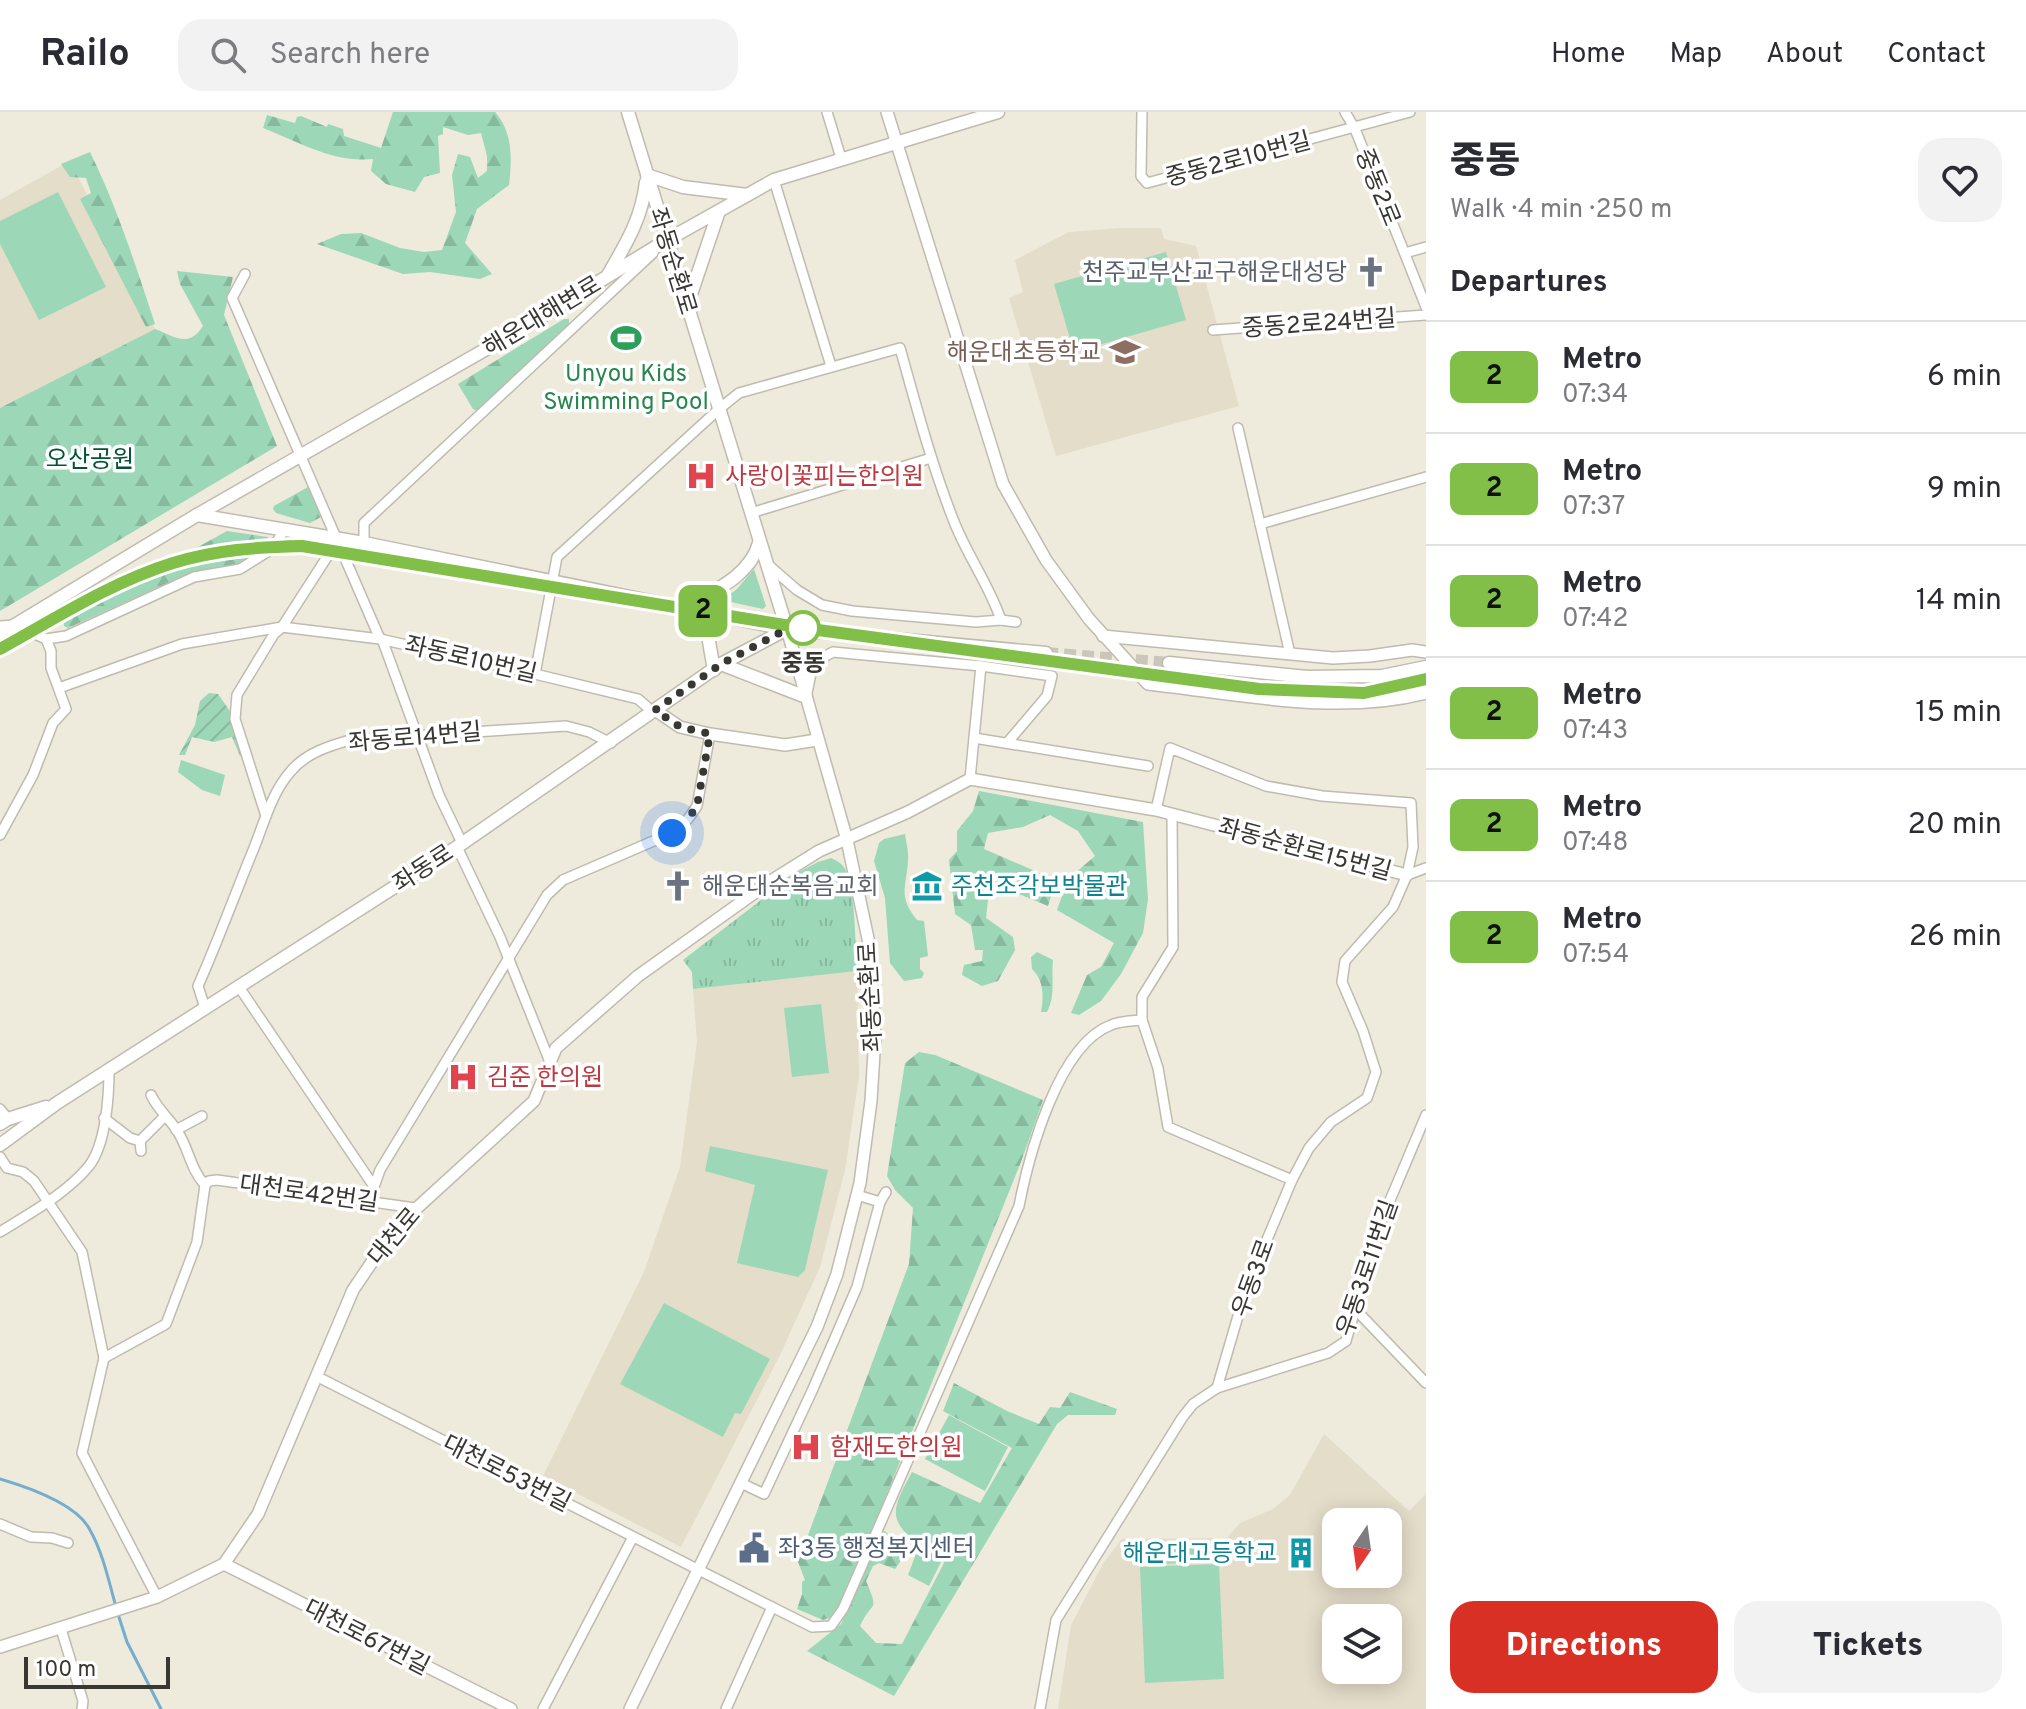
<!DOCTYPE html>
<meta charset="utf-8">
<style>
:root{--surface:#fff;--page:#f2f2f3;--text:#2b2b33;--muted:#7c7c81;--line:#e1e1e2;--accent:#d93025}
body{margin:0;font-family:Overpass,"Noto Sans KR",sans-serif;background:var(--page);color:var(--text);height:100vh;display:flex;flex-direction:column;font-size:30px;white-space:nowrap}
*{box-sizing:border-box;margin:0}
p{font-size:26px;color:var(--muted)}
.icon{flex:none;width:44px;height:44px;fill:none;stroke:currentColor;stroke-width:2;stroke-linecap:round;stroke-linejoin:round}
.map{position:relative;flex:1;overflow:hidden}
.panel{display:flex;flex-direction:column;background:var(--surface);width:600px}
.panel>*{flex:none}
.badge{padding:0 16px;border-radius:12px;font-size:28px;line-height:52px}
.needle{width:52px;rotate:193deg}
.tools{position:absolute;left:1322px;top:1396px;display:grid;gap:16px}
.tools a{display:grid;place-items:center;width:80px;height:80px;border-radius:16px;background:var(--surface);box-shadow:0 4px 20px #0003;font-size:40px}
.scale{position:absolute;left:24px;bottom:20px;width:146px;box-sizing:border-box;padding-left:8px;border:4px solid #383731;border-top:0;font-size:22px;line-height:28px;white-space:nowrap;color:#383731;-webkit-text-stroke:6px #fff;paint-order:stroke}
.you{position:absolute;width:40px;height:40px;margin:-20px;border:6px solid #fff;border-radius:50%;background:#1a73e8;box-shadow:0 0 0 12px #1a73e833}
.map>.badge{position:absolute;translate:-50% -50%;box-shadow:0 0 0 4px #fff}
h2{padding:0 24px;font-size:30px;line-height:72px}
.round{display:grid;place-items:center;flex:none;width:84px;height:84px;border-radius:24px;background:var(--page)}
.summary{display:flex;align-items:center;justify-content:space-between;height:136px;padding:0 24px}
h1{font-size:38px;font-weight:800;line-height:60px}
.button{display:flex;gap:16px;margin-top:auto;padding:16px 24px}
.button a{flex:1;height:92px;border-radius:24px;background:var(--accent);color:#fff;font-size:32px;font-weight:800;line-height:92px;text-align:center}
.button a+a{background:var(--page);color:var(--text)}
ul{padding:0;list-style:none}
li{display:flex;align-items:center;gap:24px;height:112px;padding:0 24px;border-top:2px solid var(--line)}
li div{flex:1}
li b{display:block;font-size:30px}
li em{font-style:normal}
li .badge{min-width:88px;font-weight:700;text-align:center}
header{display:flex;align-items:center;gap:48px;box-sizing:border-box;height:112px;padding:0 40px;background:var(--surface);border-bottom:2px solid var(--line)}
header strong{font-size:38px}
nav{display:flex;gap:44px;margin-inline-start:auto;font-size:28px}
.search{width:560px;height:72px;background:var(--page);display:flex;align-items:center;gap:20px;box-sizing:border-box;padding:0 28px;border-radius:24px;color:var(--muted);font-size:30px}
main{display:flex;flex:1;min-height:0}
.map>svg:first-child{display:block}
.built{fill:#e4ddc9;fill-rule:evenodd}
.grass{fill:#9cd7b8}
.forest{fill:url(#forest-firs)}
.park{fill:url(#park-tufts)}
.garden{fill:url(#garden-furrows)}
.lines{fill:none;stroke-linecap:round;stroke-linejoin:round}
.stream{stroke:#74aecc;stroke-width:3}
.secondary-tunnel{stroke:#cac6ba;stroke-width:12;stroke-dasharray:12 6;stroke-linecap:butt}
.minor-casing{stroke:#bfbbae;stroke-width:12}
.tertiary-casing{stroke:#bfbbae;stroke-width:14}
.secondary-casing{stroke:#bfbbae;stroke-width:15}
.minor{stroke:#fff;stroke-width:9}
.tertiary{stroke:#fff;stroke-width:11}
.secondary{stroke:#fff;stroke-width:12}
.line-casing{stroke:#fff;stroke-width:18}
.line{stroke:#81bf48;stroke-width:12}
.walk{stroke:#383731;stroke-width:8;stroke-dasharray:0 14.4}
.stop-dot{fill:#fff;stroke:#81bf48;stroke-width:4}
.labels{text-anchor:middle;stroke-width:7;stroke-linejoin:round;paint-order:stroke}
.street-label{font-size:24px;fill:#383731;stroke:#fff}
.worship-label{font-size:24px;fill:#5b616d;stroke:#fff;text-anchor:end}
.education-label{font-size:24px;fill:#785e54;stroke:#fff;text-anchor:end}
.leisure-label{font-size:24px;fill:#27864d;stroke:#fff}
.park-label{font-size:24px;fill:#055236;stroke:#fff}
.health-label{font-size:24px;fill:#be3a42;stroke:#fff;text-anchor:start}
.stop-label{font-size:24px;font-weight:bold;fill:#383731;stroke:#fff}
.culture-label{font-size:24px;fill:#0d838f;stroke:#fff;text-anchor:start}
.service-label{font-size:24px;fill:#4e5e75;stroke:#fff;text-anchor:start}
</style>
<header>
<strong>Railo</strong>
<div class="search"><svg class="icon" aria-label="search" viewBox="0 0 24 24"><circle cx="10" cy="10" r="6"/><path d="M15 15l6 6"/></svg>Search here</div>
<nav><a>Home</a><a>Map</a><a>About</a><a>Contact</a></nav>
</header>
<main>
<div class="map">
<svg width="1426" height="1597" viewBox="0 0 1426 1597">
<defs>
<pattern id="forest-firs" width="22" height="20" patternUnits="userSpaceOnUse" patternTransform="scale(2)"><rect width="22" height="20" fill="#9cd7b8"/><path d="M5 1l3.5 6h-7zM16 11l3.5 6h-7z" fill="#87b99f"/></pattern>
<pattern id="park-tufts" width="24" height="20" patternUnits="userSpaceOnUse" patternTransform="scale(2)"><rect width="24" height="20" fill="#9cd7b8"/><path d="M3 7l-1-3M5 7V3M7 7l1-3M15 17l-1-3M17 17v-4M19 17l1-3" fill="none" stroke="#87b99f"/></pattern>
<pattern id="garden-furrows" width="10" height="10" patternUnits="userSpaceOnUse" patternTransform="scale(2)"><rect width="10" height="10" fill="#9cd7b8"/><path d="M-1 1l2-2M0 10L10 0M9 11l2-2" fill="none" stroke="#87b99f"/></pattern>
</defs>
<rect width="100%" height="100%" fill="#eeeadc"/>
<g class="built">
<polygon points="70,49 155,217 0,296 0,88"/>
<polygon points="1121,116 1161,116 1164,127 1196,134 1239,294 1056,344 1009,186 1023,180 1015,148 1069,120"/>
<polygon points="857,859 859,964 845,1058 820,1155 780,1243 681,1435 543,1364 644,1160 680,1055 697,930 693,877"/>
<path d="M 1324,1322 L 1409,1399 L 1426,1382 L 1426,1597 L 1058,1597 L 1071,1513 L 1104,1450 L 1122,1427 L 1227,1426 L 1240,1411 L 1273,1397 L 1290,1383 ZM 1336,1410 L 1388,1410 L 1388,1462 L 1336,1462 ZM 1336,1506 L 1388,1506 L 1388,1558 L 1336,1558 Z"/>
</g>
<g class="grass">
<polygon points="58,80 106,175 39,208 0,132 0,109"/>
<polygon points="1166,140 1186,208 1074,240 1054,172"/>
<polygon points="754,457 766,494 763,497 726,489 725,486 737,477"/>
<polygon points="181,648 225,663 220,684 202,678 178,660"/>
<path d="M 905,722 C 906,730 909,740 908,748 C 907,774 897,783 917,808 L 924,809 L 928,844 L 920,846 L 920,857 L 924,861 L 922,866 L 904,869 L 890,851 L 885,786 L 874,749 L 879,731 L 884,727 Z"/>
<polygon points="821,892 829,961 792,965 784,896"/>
<polygon points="710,1034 828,1058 805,1158 798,1165 737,1151 755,1073 705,1059"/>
<polygon points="664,1191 770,1247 741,1302 735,1301 723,1325 620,1272"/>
<polygon points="949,1303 1008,1335 985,1379 925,1347"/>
<polygon points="1197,1430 1198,1450 1160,1452 1159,1432"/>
<polygon points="916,1431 939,1446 941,1450 929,1474 908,1463 916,1442"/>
<polygon points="1219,1452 1224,1567 1145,1571 1140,1455"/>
</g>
<g class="forest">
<path d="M 393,0 L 495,0 C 513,20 512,48 509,73 L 477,97 L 465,131 L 492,162 L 480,167 L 430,160 L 403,162 L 317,132 L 341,122 L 361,121 L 400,136 L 424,140 L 442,138 L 456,100 L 452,63 L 458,42 L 470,45 L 478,66 L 487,59 L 487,44 L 481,21 L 468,23 L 443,15 L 443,22 L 438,24 L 440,61 L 424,65 L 415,80 L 386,72 L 371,59 L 373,47 C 333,51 299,30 263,16 L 267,3 L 295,11 L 297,5 L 301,4 L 327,15 L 328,12 L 343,17 L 344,24 L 381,36 Z"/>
<path d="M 90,40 C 117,95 136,154 155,212 L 146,215 L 80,87 L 91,81 L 86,66 L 70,65 L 61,52 Z"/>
<path d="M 177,159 L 233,165 L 224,203 L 277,334 L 0,499 L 0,296 L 155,217 C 174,224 188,237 203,214 L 180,172 Z"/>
<polygon points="564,207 569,207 569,214 477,299 473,297 458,272"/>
<polygon points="308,375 313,377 323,404 310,411 276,401 273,397 274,394"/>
<polygon points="227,419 268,425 270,431 263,438 239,453 192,460 68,516 64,514 64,509"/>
<polygon points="979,679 1143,710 1148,787 1143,821 1121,862 1101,889 1079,903 1071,901 1087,863 1101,855 1114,831 1057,798 1068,767 1095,744 1078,719 1050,703 1023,715 988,721 984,737 1056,768 1048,794 997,773 988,788 986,806 1013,825 1015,838 998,869 982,874 962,863 964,853 982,849 983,838 975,838 971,813 955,802 949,748 957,739 957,719 973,699"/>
<path d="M 1037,840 L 1053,848 C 1051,867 1056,883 1047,900 L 1041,900 C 1044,886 1044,868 1032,857 L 1031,845 Z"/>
<polygon points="919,940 935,943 1043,988 1021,1050 842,1493 835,1504 823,1508 797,1497 802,1482 802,1470 805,1468 798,1450 909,1152 913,1096 895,1078 887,1064 905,951"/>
<path d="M 954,1271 L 1007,1299 L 1039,1312 L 1050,1295 L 1060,1296 L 1070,1280 L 1117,1297 L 1115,1303 L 1068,1303 L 1057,1312 L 894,1584 L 807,1539 L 841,1512 L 881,1420 L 885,1419 L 902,1437 L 900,1450 L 895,1457 L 879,1451 L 873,1454 L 866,1469 C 880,1502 872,1487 860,1514 L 876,1531 L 902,1532 L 944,1451 C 939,1442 933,1439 924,1434 C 884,1410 893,1395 912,1360 L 980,1391 L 1012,1336 L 943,1299 Z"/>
</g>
<path class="park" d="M 831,746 C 837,749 842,751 845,757 C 856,778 855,834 857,859 L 693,877 L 692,860 L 683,848 L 795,762 L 818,750 Z"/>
<polygon class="garden" points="209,581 218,582 232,602 243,643 240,644 232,625 214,630 192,625 185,643 179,643 195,613 200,589"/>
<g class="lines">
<g class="stream">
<path d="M 0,1367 C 27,1375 77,1392 90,1418 C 103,1441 109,1470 116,1495"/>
<polyline points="118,1502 127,1530 161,1597"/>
</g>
<polyline class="secondary-tunnel" points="1046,541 1169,551"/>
<g class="minor-casing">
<g id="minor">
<polyline points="827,0 841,46"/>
<polyline points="1142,0 1141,64 1147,71 1410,0"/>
<polyline points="1345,0 1355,17 1426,195"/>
<polyline points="774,68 831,254"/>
<polyline points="1405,141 1426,135"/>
<polyline points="245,162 232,186 380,527"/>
<polyline points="1213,218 1426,203"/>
<polyline points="1238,316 1290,542"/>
<polyline points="751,401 931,346"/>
<polyline points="1260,412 1426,365"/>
<polyline points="364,431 364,411 653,141"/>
<polyline points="1001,508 1016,510"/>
<polyline points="0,514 14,513 46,527 51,539 51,556 66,597 53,611 33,663 0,723"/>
<polyline points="46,527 66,524 194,465 240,457 272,437 285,417"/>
<polyline points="382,527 439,683 462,731"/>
<polyline points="981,554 1052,564 1047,584 1007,631"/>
<path d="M 535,562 L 557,445 L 719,297 L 739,281 L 900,236 C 916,293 931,351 953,407 C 966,442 989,472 1001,508 L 976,510 L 852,499 L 822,493 L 797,478 L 766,451"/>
<polyline points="59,576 182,532 282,515 380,527 535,562 638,587 653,600"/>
<polyline points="807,581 813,551 833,540 981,554 970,667"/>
<polyline points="974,626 1148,654"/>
<polyline points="1156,698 1170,636 1266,674 1322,684 1411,691 1413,735 1407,763 1393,795 1345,849 1342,870 1363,919 1376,960 1367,986 1331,1010 1309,1036 1292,1068 1245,1180 1217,1276"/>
<polyline points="1172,702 1173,835 1142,885 1142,908 1158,956 1168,1015 1292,1068"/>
<polyline points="266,704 235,607 237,583 274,522 282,515 338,428"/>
<polyline points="457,735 500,825 550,950"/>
<polyline points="1407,763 1426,756"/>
<polyline points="239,875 373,1073"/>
<path d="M 205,896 L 198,874 C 218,829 235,782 254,736 C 264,711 272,680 291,659 C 306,641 329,634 350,628 L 566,614 L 589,620 L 611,631"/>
<path d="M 151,983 C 158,998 170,1007 178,1020 C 189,1038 191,1058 205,1073"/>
<polyline points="0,997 8,1007"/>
<polyline points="104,1006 130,1026 140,1029 141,1039"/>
<polyline points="176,1018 202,1004"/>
<polyline points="140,1029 164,1005"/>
<polyline points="0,1045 7,1056 23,1060 34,1069 82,1140 104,1246 82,1341 157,1485"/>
<polyline points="857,1083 880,1090 886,1080"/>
<polyline points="369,1089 380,1058 547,783 563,768 672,721 688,707 697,694 710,622"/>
<path d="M 0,1120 C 30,1101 66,1082 89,1054 C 106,1032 109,984 109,958"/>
<polyline points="1356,1198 1426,1271"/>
<polyline points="104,1246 166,1212 197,1130 205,1073 209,1069 217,1068 415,1096"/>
<path d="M 316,1264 L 772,1495 L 812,1515 L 831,1514 L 843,1497 L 1019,1094 C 1029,1043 1058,933 1111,913 C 1120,909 1132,909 1142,908"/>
<polyline points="741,1371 764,1382 812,1279 857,1175 880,1090"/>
<polyline points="0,1412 31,1425 52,1426 68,1431"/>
<polyline points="61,1517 83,1589 82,1597"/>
<polyline points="543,1597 633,1425"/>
<polyline points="726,1597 772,1495"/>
<polyline points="1040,1597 1056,1508 1182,1306 1193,1292 1217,1276 1328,1241 1346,1229 1380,1112 1426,1003"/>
</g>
</g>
<g class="tertiary-casing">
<g id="tertiary">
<path d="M 887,0 L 1003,372 L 1046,448 L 1089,507 L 1148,572 C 1238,582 1337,604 1426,581"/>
<polyline points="1103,524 1333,546 1370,544 1412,538 1426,540"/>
<polyline points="655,598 680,615 710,622 785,633 817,628"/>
<polyline points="224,1452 511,1597"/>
<polyline points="0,1535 157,1485 224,1452 258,1402 353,1178 395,1116 534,989 556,936 638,864 771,769 819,739 908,700 970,667 1156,698 1407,763"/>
<polyline points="630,1597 817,1215 837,1162 860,1071 871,989 875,924 870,836 847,728 787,517"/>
</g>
</g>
<g class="secondary-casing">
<g id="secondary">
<polyline points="628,0 787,517"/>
<polyline points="647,63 683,75 747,83"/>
<path d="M 608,163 C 626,132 642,106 646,70"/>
<polyline points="687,194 719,99"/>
<polyline points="197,403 528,213 667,128 774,68 998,0"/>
<path d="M 683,497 C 711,480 750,465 759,431"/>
<polyline points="704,501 714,558"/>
<polyline points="0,522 197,403 364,431 787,517 1046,541"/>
<polyline points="1169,551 1307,565 1382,564 1426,555"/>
<polyline points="721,552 806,585"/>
<polyline points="0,1012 8,1007 46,995"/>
<polyline points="0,1033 57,991 457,735 721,552 787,517"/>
</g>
</g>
<use href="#minor" class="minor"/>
<use href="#tertiary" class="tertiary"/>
<use href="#secondary" class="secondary"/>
</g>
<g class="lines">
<g class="line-casing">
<path id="line" d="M 0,537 C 56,506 112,470 173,451 C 215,438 258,435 302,434 L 803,516 L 1259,577 L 1364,581 L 1426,567"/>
</g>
<use href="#line" class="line"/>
<polyline class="walk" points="672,721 688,707 697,694 710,622 680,615 655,598 721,552 787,517 815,519 803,516"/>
</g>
<defs>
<g id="church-bare" transform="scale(2.4)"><path d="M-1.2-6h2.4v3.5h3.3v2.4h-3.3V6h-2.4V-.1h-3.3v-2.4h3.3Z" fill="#6b7280" stroke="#fff" stroke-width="2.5" paint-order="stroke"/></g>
<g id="stadium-bare" transform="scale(2.4)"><path d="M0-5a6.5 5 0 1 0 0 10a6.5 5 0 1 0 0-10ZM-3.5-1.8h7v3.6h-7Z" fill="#2e9e5b" stroke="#fff" stroke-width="2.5" paint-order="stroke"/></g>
<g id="school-bare" transform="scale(2.4)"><path d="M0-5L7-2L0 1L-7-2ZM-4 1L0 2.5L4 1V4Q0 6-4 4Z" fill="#8d6e63" stroke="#fff" stroke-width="2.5" paint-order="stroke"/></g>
<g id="hospital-bare" transform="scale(2.4)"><path d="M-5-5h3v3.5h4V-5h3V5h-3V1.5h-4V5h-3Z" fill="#e0444e" stroke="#fff" stroke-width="2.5" paint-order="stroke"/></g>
<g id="museum-bare" transform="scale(2.4)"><path d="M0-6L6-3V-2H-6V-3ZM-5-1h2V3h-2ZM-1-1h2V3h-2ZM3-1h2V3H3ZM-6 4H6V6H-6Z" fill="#0f9aa8" stroke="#fff" stroke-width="2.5" paint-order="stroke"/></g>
<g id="civic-bare" transform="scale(2.4)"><path d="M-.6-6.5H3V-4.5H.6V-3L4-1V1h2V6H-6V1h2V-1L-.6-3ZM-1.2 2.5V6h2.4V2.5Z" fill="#5c6f8a" stroke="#fff" stroke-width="2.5" paint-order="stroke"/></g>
<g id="building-bare" transform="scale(2.4)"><path d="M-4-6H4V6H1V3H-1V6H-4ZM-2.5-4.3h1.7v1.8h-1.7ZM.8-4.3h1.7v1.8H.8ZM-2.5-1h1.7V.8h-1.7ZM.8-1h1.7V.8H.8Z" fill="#0f9aa8" stroke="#fff" stroke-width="2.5" paint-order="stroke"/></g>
</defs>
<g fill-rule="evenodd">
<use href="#church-bare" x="1371" y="160"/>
<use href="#stadium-bare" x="626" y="226"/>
<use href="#school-bare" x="1125" y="240"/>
<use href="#hospital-bare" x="701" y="364"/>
<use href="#church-bare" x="678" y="774"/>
<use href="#museum-bare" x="927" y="774"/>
<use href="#hospital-bare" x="463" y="965"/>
<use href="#hospital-bare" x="806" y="1335"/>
<use href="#civic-bare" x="754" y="1436"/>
<use href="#building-bare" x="1301" y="1441"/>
</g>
<circle class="stop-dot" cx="803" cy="516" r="16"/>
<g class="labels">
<g class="street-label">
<text transform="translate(1238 47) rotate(-15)" y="8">중동2로10번길</text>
<text transform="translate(1378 75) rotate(68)" y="8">중동2로</text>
<text transform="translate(673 149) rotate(73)" y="8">좌동순환로</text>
<text transform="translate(542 204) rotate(-31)" y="8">해운대해변로</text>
<text transform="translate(1319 211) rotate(-4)" y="8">중동2로24번길</text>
<text transform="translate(471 547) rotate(13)" y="8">좌동로10번길</text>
<text transform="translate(415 625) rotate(-5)" y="8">좌동로14번길</text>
<text transform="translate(1305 737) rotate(15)" y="8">좌동순환로15번길</text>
<text transform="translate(423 756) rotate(-33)" y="8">좌동로</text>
<text transform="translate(870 885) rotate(-93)" y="8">좌동순환로</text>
<text transform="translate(309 1081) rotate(8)" y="8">대천로42번길</text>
<text transform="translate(394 1124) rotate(-50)" y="8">대천로</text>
<text transform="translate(1367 1156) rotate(-71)" y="8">우동3로11번길</text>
<text transform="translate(1253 1166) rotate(-70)" y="8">우동3로</text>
<text transform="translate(507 1361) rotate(27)" y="8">대천로53번길</text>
<text transform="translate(367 1525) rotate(27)" y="8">대천로67번길</text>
</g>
<g class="worship-label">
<text x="1347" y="168">천주교부산교구해운대성당</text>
<text x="702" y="782" text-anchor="start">해운대순복음교회</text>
</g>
<g class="education-label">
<text x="1101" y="248">해운대초등학교</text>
</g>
<g class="leisure-label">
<text x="626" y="269">Unyou Kids<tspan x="626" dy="28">Swimming Pool</tspan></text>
</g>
<g class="park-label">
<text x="90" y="355">오산공원</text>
</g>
<g class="health-label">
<text x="725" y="372">사랑이꽃피는한의원</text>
<text x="487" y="973">김준 한의원</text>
<text x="830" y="1343">함재도한의원</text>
</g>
<g class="stop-label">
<text x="803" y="559">중동</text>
</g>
<g class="culture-label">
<text x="951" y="782">주천조각보박물관</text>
<text x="1277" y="1449" text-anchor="end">해운대고등학교</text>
</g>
<g class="service-label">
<text x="778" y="1444">좌3동 행정복지센터</text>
</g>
</g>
</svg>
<div class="tools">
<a><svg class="needle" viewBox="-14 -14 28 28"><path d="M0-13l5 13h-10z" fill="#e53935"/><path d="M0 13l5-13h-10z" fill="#7c7c81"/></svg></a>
<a><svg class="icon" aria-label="layers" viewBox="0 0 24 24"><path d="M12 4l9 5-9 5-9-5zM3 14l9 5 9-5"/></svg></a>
</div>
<div class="scale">100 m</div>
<div class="you" style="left:672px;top:721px"></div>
<b class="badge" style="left:703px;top:499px;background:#81bf48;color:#111">2</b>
</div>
<section class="panel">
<div class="summary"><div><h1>중동</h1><p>Walk · 4 min · 250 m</p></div><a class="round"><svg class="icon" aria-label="heart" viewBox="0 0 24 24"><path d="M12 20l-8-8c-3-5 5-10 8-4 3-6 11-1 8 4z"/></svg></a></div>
<h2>Departures</h2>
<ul>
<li><span class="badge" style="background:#81bf48;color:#111">2</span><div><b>Metro</b><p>07:34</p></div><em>6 min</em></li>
<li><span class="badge" style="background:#81bf48;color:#111">2</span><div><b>Metro</b><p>07:37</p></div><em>9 min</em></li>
<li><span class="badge" style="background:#81bf48;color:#111">2</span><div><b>Metro</b><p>07:42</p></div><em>14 min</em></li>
<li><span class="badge" style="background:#81bf48;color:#111">2</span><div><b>Metro</b><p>07:43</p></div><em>15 min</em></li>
<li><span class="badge" style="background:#81bf48;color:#111">2</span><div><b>Metro</b><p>07:48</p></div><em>20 min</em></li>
<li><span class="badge" style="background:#81bf48;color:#111">2</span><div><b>Metro</b><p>07:54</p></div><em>26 min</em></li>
</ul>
<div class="button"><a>Directions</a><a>Tickets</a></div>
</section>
</main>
